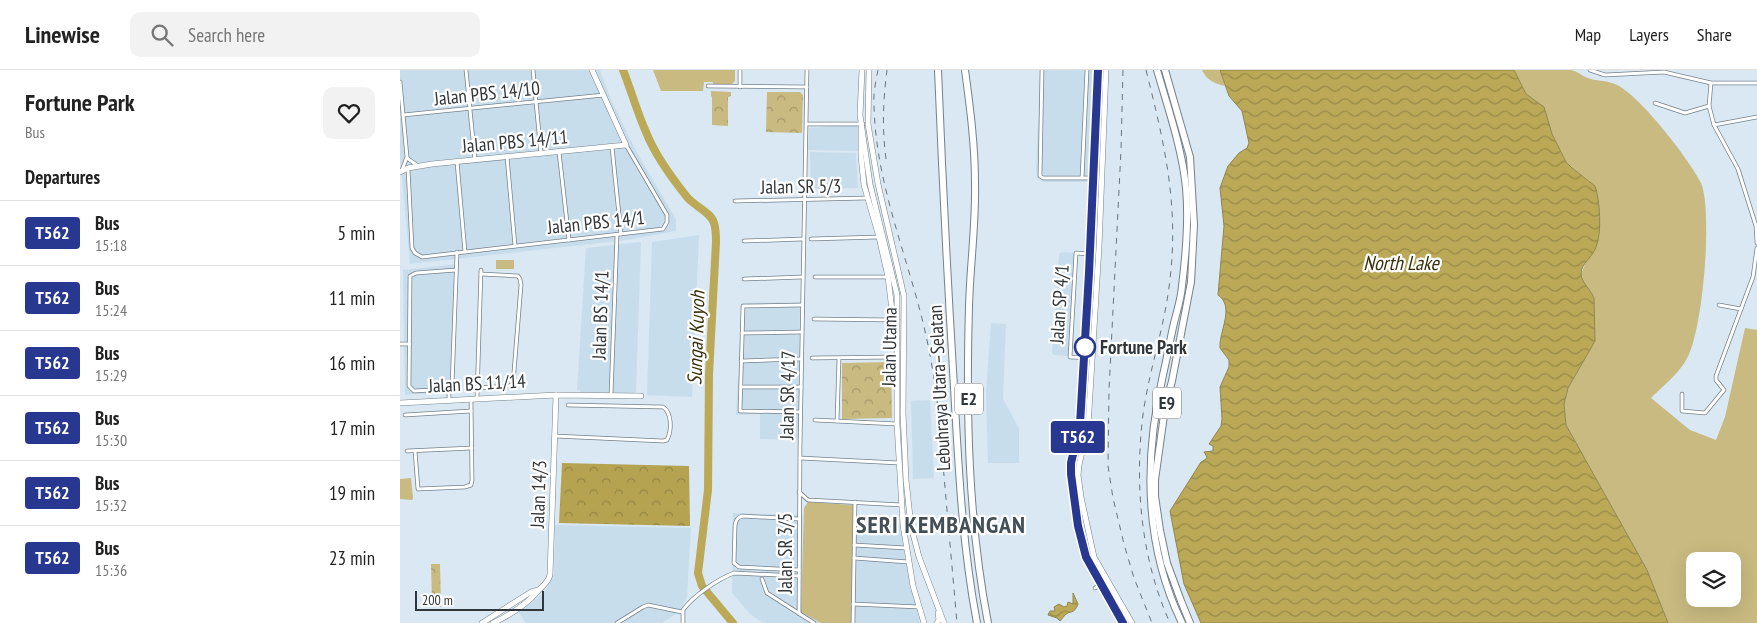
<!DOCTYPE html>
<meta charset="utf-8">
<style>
:root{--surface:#fff;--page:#f2f2f2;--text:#222;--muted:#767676;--line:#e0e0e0}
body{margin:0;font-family:"PT Sans Narrow",sans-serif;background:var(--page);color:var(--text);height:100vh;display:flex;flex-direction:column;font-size:19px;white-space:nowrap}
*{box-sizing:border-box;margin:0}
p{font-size:16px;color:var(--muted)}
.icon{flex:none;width:28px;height:28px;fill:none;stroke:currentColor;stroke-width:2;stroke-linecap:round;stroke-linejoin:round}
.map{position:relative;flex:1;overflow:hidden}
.details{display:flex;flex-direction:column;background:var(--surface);width:400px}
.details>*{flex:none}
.badge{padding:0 10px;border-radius:4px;font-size:18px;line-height:32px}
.controls{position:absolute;left:1286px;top:482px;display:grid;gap:10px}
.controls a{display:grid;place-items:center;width:55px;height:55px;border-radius:10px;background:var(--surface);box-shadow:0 5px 20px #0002;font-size:25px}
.scale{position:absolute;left:15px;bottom:12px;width:129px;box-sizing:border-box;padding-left:5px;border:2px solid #30363a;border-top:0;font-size:14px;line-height:18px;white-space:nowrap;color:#30363a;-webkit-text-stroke:4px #fff;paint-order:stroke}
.map>.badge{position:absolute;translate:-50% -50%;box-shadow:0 0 0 2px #fff}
h2{padding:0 25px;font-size:19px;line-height:45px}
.round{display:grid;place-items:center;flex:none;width:52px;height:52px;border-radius:10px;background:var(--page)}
.overview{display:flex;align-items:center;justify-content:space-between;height:85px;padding:0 25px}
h1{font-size:24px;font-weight:700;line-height:38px}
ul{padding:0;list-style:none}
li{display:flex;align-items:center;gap:15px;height:65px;padding:0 25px;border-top:1px solid var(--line)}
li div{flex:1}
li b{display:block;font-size:19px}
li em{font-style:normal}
li .badge{min-width:55px;font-weight:700;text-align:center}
header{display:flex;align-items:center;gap:30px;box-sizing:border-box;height:70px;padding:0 25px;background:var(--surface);border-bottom:1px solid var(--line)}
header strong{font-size:24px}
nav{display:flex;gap:28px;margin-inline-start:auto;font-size:18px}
.search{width:350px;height:45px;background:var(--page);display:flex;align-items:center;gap:12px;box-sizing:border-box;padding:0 18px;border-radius:10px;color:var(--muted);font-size:19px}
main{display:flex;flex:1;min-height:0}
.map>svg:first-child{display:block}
.built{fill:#c8ddec}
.grass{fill:#c8ba80;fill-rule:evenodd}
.forest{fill:url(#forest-crowns)}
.park{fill:url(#park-crowns)}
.water{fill:url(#water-waves);stroke:#91864e}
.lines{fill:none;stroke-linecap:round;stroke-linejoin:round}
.river{stroke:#bba957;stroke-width:8}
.street-casing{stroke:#75818a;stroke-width:4.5}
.secondary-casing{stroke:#75818a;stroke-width:6}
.highway-casing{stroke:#75818a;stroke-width:8}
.street{stroke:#fff;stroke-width:3}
.secondary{stroke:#fff;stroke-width:5}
.highway{stroke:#fff;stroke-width:6}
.rail{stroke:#6a7379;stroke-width:1;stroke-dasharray:6 6;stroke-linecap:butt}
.line-casing{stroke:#fff;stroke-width:11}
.line{stroke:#283890;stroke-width:8}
.stop-dot{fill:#fff;stroke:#283890;stroke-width:2.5}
.labels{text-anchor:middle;stroke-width:4.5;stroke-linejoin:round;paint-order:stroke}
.shield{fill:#fff;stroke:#6e7275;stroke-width:1}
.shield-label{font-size:18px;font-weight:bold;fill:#30363a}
.street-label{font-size:19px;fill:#30363a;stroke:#fff}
.stop-label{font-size:19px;font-weight:bold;fill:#30363a;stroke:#fff;text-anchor:start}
.water-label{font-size:20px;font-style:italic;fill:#39310c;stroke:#fff}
.district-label{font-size:24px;font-weight:bold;letter-spacing:1px;fill:#434f57;stroke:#fff}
</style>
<header>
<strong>Linewise</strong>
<div class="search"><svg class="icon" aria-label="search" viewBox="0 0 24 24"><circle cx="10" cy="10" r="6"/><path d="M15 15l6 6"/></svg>Search here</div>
<nav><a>Map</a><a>Layers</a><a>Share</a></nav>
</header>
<main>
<section class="details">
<div class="overview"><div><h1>Fortune Park</h1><p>Bus</p></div><a class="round"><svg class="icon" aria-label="heart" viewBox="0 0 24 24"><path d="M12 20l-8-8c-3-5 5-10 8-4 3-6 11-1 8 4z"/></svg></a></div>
<h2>Departures</h2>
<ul>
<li><span class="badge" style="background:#283890;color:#fff">T562</span><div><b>Bus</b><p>15:18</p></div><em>5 min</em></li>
<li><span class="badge" style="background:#283890;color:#fff">T562</span><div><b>Bus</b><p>15:24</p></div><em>11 min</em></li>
<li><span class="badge" style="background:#283890;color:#fff">T562</span><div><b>Bus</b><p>15:29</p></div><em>16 min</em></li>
<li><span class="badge" style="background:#283890;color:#fff">T562</span><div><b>Bus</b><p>15:30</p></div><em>17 min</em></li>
<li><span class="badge" style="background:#283890;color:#fff">T562</span><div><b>Bus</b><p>15:32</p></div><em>19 min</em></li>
<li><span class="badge" style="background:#283890;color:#fff">T562</span><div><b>Bus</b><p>15:36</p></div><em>23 min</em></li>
</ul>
</section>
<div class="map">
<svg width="1357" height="553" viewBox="0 0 1357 553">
<defs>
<pattern id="forest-crowns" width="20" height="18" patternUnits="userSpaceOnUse" patternTransform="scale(1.25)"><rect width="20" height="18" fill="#b5a351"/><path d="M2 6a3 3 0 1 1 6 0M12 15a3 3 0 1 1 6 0" fill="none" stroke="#948644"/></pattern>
<pattern id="park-crowns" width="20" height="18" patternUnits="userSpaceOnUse" patternTransform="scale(1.25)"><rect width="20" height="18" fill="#c8ba80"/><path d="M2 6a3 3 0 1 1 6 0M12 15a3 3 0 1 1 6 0" fill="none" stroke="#a3986a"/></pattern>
<pattern id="water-waves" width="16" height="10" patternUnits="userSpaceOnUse" patternTransform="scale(1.25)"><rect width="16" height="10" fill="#bba957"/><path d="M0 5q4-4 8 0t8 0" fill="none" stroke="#988a49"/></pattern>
</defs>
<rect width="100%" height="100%" fill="#d9e8f2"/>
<g class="built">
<polygon points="0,0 200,0 211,30 236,81 276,149 276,161 227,170 10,194 0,86"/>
<polygon points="640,0 692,0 687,112 644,112 637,108 636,98"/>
<polygon points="459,54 458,81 408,80 409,58"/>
<polygon points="410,82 456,83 458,118 411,119"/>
<polygon points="299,165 292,327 247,325 252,172"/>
<polygon points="241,172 236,322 231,324 180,322 180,320 177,320 186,178"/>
<polygon points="662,182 675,183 668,286 654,285 652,283 659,184"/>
<polygon points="58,194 53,321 5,325 3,200"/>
<polygon points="400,232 399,370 360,369 360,344 336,345 342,233"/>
<polygon points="591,253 606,254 603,329 619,358 619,393 588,393 586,323"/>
<polygon points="530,330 534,408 513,409 511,331"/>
<polygon points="333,443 403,445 401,542 421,553 363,553 350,544 332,523"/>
<polygon points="453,450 501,453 505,489 520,553 451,553"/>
<polygon points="155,455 291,458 287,527 279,542 262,553 126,553 118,541 144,523 154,503"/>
</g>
<g class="grass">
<polygon points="253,0 335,0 335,11 332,14 313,14 313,12 304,12 303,21 261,21"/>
<path d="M 802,0 L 820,0 L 825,16 C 814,13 807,11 802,0 Z"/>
<path d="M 1114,0 C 1130,0 1155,0 1171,0 C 1178,1 1184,8 1191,9 C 1199,11 1210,11 1217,15 C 1239,25 1290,90 1301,113 C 1313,140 1303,267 1285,292 C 1277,305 1262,317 1251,328 L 1290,360 L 1316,370 L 1325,347 L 1345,258 L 1357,260 L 1357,553 L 1268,553 L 1247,500 L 1166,355 L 1164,334 L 1168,318 L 1195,271 L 1194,228 L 1181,208 L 1181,204 L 1186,192 L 1196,178 L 1200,142 L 1189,111 L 1172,98 L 1166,92 L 1152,64 L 1145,41 L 1136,31 L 1126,24 ZM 1295,491 L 1332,491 L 1332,529 L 1295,529 Z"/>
<rect x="96" y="190" width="18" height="9"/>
<polygon points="11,408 13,428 12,430 0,429 0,409"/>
<polygon points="408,432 453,435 451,553 421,553 401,542 404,438"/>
</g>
<polygon class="forest" points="162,393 289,396 290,456 159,453"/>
<g class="park">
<polygon points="311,21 331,22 331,26 328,27 328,56 312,55 312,27 311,26"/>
<polygon points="367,22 400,22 403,25 402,63 366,62"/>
<polygon points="491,292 492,348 442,349 442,293"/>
<polygon points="31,494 40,494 41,537 36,537 32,532"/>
</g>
<g class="water">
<path d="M 820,0 L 1114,0 L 1126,24 L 1144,37 L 1152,64 L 1166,92 L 1172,98 L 1195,116 C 1200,130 1202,163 1196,177 C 1193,187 1181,193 1181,204 C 1181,212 1191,220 1194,228 L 1195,271 L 1168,318 L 1164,334 L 1166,355 L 1247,500 L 1268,553 L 801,553 L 784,514 L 770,441 L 801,392 L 806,389 L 807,387 L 804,382 L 813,381 L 813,376 L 809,374 L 821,356 L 822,349 L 820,317 L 829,297 L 829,290 L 820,278 L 820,274 C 821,258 834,236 818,225 L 824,156 L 820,118 L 828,96 L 839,83 L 847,78 L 849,73 L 842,41 L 829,26 Z"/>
<path d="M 673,523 L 678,534 C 674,545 670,540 665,545 C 663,547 662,549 660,551 L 657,548 L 648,545 L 650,541 L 655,541 L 654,537 L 659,534 L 664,537 L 667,536 L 668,532 L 673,534 Z"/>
</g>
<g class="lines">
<path class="river" d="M 223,0 C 231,20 237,42 246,62 C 255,85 271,107 287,127 C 294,136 311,142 314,153 C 316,159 316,166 316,172 L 309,304 L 308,420 L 298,503 L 302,516 L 333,553"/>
<g class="street-casing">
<g id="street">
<polyline points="66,0 75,90"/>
<polyline points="133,0 141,84"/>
<polyline points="340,0 340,17"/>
<polyline points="642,0 640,106 643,108 693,108"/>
<polyline points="1190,0 1205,5 1264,2 1311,13 1357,13"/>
<polyline points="0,12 7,87 2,100"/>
<polyline points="1311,13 1309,36 1314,55 1338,99 1356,156 1357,173"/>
<polyline points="308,16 407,17"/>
<polyline points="1255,33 1285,43 1309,36"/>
<polyline points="3,45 204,25"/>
<polyline points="407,54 463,54"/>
<polyline points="1314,55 1357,47"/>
<polyline points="212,77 221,164"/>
<polyline points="159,82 169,170"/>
<polyline points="107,87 115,176"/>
<polyline points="7,88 18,96"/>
<polyline points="57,92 65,182"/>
<polyline points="8,99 12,178 15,183 22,187 263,159 267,152 267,145 226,75"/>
<polyline points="682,108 687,0"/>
<polyline points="335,131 467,128"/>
<polyline points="411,169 479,167"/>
<polyline points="344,171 403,169"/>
<polyline points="690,184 676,183 670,287 692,288"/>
<polyline points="56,200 16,203 10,206 9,316 14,321 49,319 52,316 57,182"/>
<polyline points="415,207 488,207"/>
<polyline points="344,209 402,207"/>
<polyline points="1319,235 1341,239"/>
<polyline points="414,249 493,250"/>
<polyline points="342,263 402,262"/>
<polyline points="0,274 10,274"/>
<polyline points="412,288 496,287"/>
<polyline points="341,291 401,289"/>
<polyline points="341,317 401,317"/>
<polyline points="77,318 109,316 113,314 121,215 120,209 118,206 81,204"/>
<polyline points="49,319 49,330"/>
<polyline points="1282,324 1282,341 1305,343 1324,320 1316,310 1316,306 1353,207 1357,178"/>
<polyline points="211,325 217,165"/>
<polyline points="77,328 81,200"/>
<polyline points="400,342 340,341 343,236 402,235"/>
<polyline points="5,345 71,341"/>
<polyline points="415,350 497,354"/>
<polyline points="437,351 439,288"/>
<path d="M 155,366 L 263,371 L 267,370 C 272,360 272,343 263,337 L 168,335"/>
<polyline points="7,381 72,378"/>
<polyline points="15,381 18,419 65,417 71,415 72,410 71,330"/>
<polyline points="400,388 499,393"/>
<polyline points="399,422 408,430 502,435"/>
<path d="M 399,449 L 342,446 C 337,448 336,450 335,456 L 334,493 L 339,497 L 399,500"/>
<polyline points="454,475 506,478"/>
<polyline points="454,488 508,492"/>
<polyline points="362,509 367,523 414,553"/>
<polyline points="695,518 706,512"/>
<polyline points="453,534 519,537"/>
<polyline points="399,544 400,377 407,0"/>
<polyline points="217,553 243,537 248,535 282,542"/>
<path d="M 283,553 L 283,540 C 293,526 318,509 334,503 L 399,506"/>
<polyline points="453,553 455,432"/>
</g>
</g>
<g class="secondary-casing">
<g id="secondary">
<polyline points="462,0 460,45 470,114 497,225 497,354 503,455 513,516 524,553"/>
<polyline points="469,0 468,54 478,114 504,226 503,343 506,410 511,456 519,487 544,553"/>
<polyline points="698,0 690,184 680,354 677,372 671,393 671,404 683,479 688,493 723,553"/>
<polyline points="706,0 699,177 688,356 679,395 678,405 681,427 694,487 732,553"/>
<polyline points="461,57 461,86 464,115 479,167 488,207 494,257"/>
<polyline points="0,102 8,98 32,94 226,75 192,0"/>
<polyline points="0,333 156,325 241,326"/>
<polyline points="82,553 131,522 138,520"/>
<path d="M 93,553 C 110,545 126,535 138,521 C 143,515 148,513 150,505 L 156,325"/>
<polyline points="537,553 539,550 538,543"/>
</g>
</g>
<g class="highway-casing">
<g id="highway">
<path d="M 538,0 C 542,100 547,200 553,300 C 558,385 561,469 577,553"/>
<path d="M 565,0 C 570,37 575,75 575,113 C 576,154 570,196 569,237 C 566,343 568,449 588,553"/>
<path d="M 757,0 C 768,38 782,78 786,118 C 789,150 786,184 782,216 C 781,229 777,241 774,253 C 770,270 767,288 763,305 C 744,388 744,475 782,553"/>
<polyline points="765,0 790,87 794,155 791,212 772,311 765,338 755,410 755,426 760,460 767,493 781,531 790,553"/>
</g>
</g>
<use href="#street" class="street"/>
<use href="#secondary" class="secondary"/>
<use href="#highway" class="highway"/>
<g class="rail">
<path d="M 478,0 C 476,11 473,23 474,34 C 475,104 501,170 519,237 C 528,270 534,304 538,338 L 557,553"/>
<polyline points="723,0 721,80 709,320 708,396 713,428 724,474 734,508 752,553"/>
<path d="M 746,0 C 764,72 779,134 770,209 C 765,258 747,305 742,353 C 735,421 742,491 770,553"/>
<path d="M 486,89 C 482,59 483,31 487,0"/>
</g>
</g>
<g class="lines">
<g class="line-casing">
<polyline id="line" points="698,0 689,203 680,354 671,393 671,404 678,456 686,487 723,553"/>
</g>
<use href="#line" class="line"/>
</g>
<circle class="stop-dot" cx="685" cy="277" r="10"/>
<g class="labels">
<g class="shield">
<rect x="555" y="313.5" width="28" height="31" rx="4"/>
<rect x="753" y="317.5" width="28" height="31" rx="4"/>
</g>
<g class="shield-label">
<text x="569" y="335">E2</text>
<text x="767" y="339">E9</text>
</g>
<g class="street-label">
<text transform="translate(87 23) rotate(-6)" y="7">Jalan PBS 14/10</text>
<text transform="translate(115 71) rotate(-5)" y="7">Jalan PBS 14/11</text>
<text transform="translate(401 116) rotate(-1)" y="7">Jalan SR 5/3</text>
<text transform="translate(196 152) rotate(-6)" y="7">Jalan PBS 14/1</text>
<text transform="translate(659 234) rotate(-86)" y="7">Jalan SP 4/1</text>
<text transform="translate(200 245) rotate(-88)" y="7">Jalan BS 14/1</text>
<text transform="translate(489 277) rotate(-89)" y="7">Jalan Utama</text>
<text transform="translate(77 313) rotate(-3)" y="7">Jalan BS 11/14</text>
<text transform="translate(539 318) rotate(-93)" y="7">Lebuhraya Utara–Selatan</text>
<text transform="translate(387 325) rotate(-89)" y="7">Jalan SR 4/17</text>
<text transform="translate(138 424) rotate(-88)" y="7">Jalan 14/3</text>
<text transform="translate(385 483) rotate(-90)" y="7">Jalan SR 3/5</text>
</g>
<g class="stop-label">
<text x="700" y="284">Fortune Park</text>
</g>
<g class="water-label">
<text x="1001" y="200">North Lake</text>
<text transform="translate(296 268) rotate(-88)" y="7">Sungai Kuyoh</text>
</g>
<g class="district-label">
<text x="541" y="463">SERI KEMBANGAN</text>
</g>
</g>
</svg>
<div class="controls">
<a><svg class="icon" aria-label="layers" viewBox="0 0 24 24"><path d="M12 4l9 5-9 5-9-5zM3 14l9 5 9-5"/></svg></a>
</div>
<div class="scale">200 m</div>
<b class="badge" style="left:678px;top:367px;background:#283890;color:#fff">T562</b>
</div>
</main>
